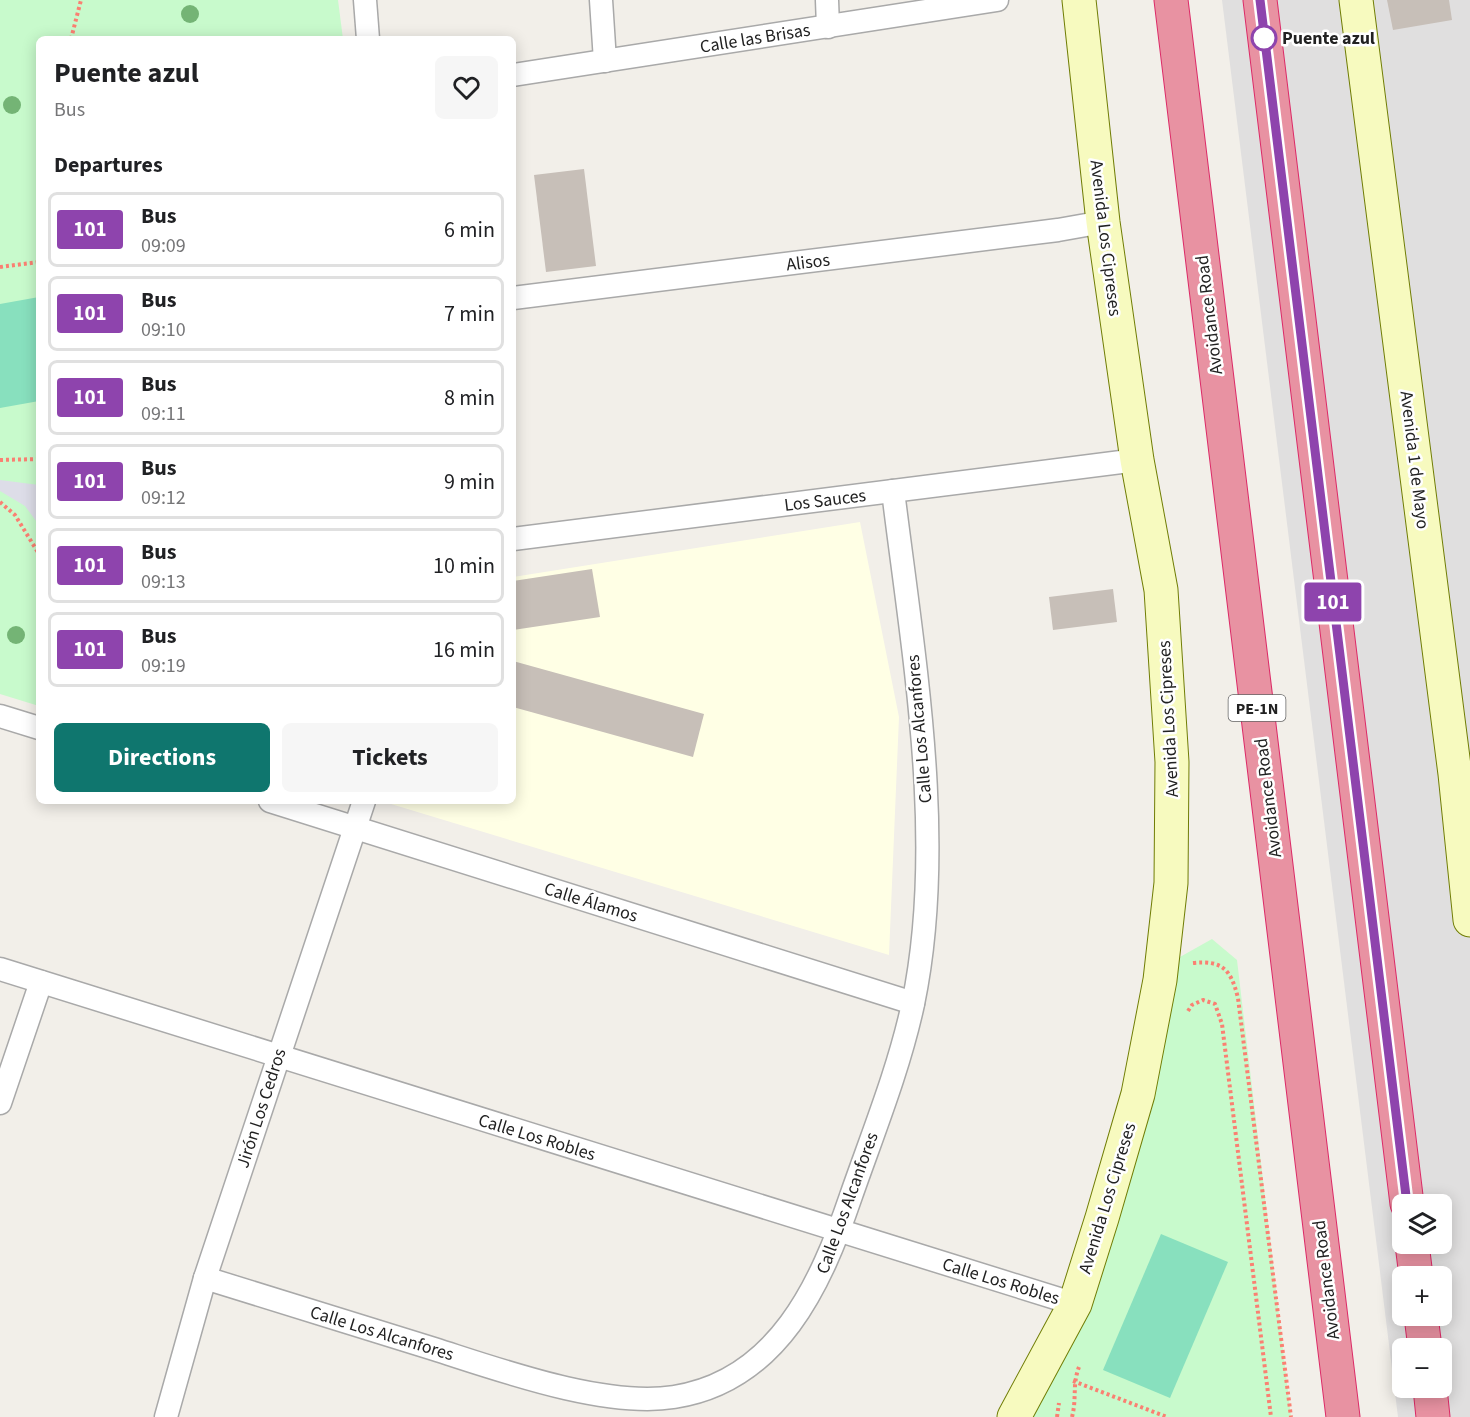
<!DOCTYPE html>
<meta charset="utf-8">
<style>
:root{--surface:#fff;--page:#f6f6f6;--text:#202124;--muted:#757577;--line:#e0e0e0;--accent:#0f766e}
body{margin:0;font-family:"Source Sans 3",sans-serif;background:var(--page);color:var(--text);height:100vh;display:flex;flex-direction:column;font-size:22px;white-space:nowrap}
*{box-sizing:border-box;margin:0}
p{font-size:20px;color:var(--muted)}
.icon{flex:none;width:33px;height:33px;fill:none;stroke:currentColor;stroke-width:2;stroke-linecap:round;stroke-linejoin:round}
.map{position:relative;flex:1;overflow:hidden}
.drawer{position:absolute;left:36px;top:36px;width:480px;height:768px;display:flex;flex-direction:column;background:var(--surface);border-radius:9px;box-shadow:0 3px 15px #0003}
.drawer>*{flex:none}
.badge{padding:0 12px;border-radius:4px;font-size:21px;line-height:39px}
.fabs{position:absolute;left:1392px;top:1194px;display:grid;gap:12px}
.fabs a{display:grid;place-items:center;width:60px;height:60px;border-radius:9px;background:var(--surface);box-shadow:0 3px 15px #0003;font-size:30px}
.map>.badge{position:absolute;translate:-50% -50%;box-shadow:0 0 0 3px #fff}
h2{padding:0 18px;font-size:22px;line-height:54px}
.round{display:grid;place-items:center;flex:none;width:63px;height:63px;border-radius:9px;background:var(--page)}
.summary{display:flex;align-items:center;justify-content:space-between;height:102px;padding:0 18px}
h1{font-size:28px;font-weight:700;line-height:45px}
.primary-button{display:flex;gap:12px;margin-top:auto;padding:12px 18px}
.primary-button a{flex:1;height:69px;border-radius:9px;background:var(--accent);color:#fff;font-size:24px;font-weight:700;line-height:69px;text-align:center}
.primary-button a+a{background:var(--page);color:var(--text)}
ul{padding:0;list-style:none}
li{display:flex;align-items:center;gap:18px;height:75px;margin:0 12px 9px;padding:0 6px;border:3px solid var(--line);border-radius:9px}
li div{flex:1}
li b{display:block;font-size:22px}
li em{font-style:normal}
li .badge{min-width:66px;font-weight:700;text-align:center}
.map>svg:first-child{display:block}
.residential{fill:#e0dfdf;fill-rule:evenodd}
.education{fill:#ffffe5}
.park{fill:#c8facc}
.pitch{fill:#88e0be}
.plaza{fill:#dddde8}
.building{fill:#c7bfb8}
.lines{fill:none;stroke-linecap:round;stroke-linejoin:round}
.street-casing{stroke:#a9a9a9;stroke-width:25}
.secondary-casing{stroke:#707d05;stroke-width:35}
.highway-casing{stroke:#dc2a67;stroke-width:35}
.path{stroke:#fa8072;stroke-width:4;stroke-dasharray:3 3;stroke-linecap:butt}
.street{stroke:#fff;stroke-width:22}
.secondary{stroke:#f7fabf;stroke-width:33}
.highway{stroke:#e892a2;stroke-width:33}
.tree{fill:#74b475}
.line-casing{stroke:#fff;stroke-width:14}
.line{stroke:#8e44ad;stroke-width:9}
.stop-dot{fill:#fff;stroke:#8e44ad;stroke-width:3}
.labels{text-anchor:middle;stroke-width:5;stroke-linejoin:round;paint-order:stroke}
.shield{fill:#fff;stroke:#646464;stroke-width:1.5}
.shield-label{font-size:16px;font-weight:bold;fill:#222}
.street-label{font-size:18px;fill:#222;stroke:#fff}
.stop-label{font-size:18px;font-weight:bold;fill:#222;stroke:#fff;text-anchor:start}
</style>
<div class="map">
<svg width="1470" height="1417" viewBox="0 0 1470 1417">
<rect width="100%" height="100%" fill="#f2efe9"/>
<path class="residential" d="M 1222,0 L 1470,0 L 1470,1417 L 1398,1417 ZM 1402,1204 L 1442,1204 L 1442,1244 L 1402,1244 ZM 1402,1276 L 1442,1276 L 1442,1316 L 1402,1316 ZM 1402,1348 L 1442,1348 L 1442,1388 L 1402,1388 Z"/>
<polygon class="education" points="860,522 899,717 889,955 391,804 392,801 513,801 513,577"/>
<g class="park">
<polygon points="0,0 338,0 343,39 39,39 39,706 0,694"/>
<polygon points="1212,939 1237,960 1291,1417 1027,1417 1171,962"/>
</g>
<g class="pitch">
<polygon points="39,297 39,401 0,408 0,304"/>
<polygon points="1161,1234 1228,1262 1170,1398 1103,1370"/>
</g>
<polygon class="plaza" points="0,480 39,485 39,525 25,506 0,491"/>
<g class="building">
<polygon points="1387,0 1449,0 1452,20 1393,30"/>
<polygon points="584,169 596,266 546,272 534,175"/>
<polygon points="592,569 600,617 513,630 513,581"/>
<polygon points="1113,589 1117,622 1053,630 1049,597"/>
<polygon points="513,661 704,714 693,757 513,707"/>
</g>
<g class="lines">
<g class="street-casing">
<g id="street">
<polyline points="365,0 368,39"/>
<polyline points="601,0 605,61"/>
<polyline points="827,0 828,27"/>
<polyline points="513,75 997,0"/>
<polyline points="513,298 1058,230 1103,222"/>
<polyline points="513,539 1137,460"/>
<polyline points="0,716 39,728"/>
<polyline points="270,801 913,1003"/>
<polyline points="0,969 1075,1304"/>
<polyline points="0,1103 41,982"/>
<path d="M 205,1278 C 281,1302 358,1325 434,1349 C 500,1370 605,1408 674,1397 C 778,1381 821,1284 851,1196 C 873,1133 899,1069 913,1004 C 947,841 913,654 893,491"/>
<polyline points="166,1417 205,1278 364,801"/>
</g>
</g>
<g class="secondary-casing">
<g id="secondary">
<polyline points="1356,0 1455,774 1470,920"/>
<polyline points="1014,1417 1075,1304 1102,1218 1138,1094 1160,980 1171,883 1172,762 1161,590 1137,460 1103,222 1079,0"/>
</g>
</g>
<g class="highway-casing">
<g id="highway">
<polyline points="1171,0 1343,1417"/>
<polyline points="1260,0 1407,1204"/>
<polyline points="1412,1244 1416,1276"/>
<polyline points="1421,1316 1425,1348"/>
<polyline points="1430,1388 1433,1417"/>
</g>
</g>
<g class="path">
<polyline points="71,39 81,0"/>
<polyline points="0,267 39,262"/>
<polyline points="0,460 39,459"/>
<polyline points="0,502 15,515 39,554"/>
<path d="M 1193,963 C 1223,960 1231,970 1238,998 L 1291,1417"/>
<polyline points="1188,1011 1192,1005 1203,1000 1215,1004 1222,1024 1271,1417"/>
<polyline points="1073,1381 1167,1417"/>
<polyline points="1057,1417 1059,1403"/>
<path d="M 1072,1417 C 1077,1398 1072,1385 1079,1367"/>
</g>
<use href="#street" class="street"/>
<use href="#secondary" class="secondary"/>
<use href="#highway" class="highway"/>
</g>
<g class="tree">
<circle cx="190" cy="14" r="9"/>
<circle cx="12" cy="105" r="9"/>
<circle cx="16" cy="635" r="9"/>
</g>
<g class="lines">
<g class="line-casing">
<polyline id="line" points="1260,0 1407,1204"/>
</g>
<use href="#line" class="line"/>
</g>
<circle class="stop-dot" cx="1264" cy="38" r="12"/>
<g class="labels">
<rect class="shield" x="1228.5" y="695" width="57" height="26" rx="4.5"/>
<g class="shield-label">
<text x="1257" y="714">PE-1N</text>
</g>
<g class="street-label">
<text transform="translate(755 38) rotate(-9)" y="6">Calle las Brisas</text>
<text transform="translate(1106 238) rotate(83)" y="6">Avenida Los Cipreses</text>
<text transform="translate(808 262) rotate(-7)" y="6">Alisos</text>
<text transform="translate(1209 315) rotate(-97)" y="6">Avoidance Road</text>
<text transform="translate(1415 460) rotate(83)" y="6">Avenida 1 de Mayo</text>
<text transform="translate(825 500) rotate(-7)" y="6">Los Sauces</text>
<text transform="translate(1168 719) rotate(-93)" y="6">Avenida Los Cipreses</text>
<text transform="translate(919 729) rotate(-95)" y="6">Calle Los Alcanfores</text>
<text transform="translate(1268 798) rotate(-97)" y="6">Avoidance Road</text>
<text transform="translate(591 902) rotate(17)" y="6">Calle Álamos</text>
<text transform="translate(261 1108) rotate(-72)" y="6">Jirón Los Cedros</text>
<text transform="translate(537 1137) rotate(17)" y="6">Calle Los Robles</text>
<text transform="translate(1107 1198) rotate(-73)" y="6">Avenida Los Cipreses</text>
<text transform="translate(847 1203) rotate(-70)" y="6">Calle Los Alcanfores</text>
<text transform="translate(1326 1280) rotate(-97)" y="6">Avoidance Road</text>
<text transform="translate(1001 1281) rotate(17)" y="6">Calle Los Robles</text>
<text transform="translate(382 1333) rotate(17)" y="6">Calle Los Alcanfores</text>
</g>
<g class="stop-label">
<text x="1282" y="44">Puente azul</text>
</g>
</g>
</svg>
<div class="fabs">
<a><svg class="icon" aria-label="layers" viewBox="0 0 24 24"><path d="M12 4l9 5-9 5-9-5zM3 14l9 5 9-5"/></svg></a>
<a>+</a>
<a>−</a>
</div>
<b class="badge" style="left:1333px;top:602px;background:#8e44ad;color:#fff">101</b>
<section class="drawer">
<div class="summary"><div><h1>Puente azul</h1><p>Bus</p></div><a class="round"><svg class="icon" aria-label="heart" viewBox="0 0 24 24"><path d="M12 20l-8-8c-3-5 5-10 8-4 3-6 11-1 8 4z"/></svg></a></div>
<h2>Departures</h2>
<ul>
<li><span class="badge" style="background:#8e44ad;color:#fff">101</span><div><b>Bus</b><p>09:09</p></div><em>6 min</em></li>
<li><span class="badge" style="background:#8e44ad;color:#fff">101</span><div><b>Bus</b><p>09:10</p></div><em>7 min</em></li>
<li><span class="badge" style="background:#8e44ad;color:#fff">101</span><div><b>Bus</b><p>09:11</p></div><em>8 min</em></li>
<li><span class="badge" style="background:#8e44ad;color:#fff">101</span><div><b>Bus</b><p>09:12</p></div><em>9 min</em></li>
<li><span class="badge" style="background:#8e44ad;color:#fff">101</span><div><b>Bus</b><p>09:13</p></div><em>10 min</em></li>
<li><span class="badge" style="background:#8e44ad;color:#fff">101</span><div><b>Bus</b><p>09:19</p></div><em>16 min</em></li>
</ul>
<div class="primary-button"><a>Directions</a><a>Tickets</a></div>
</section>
</div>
